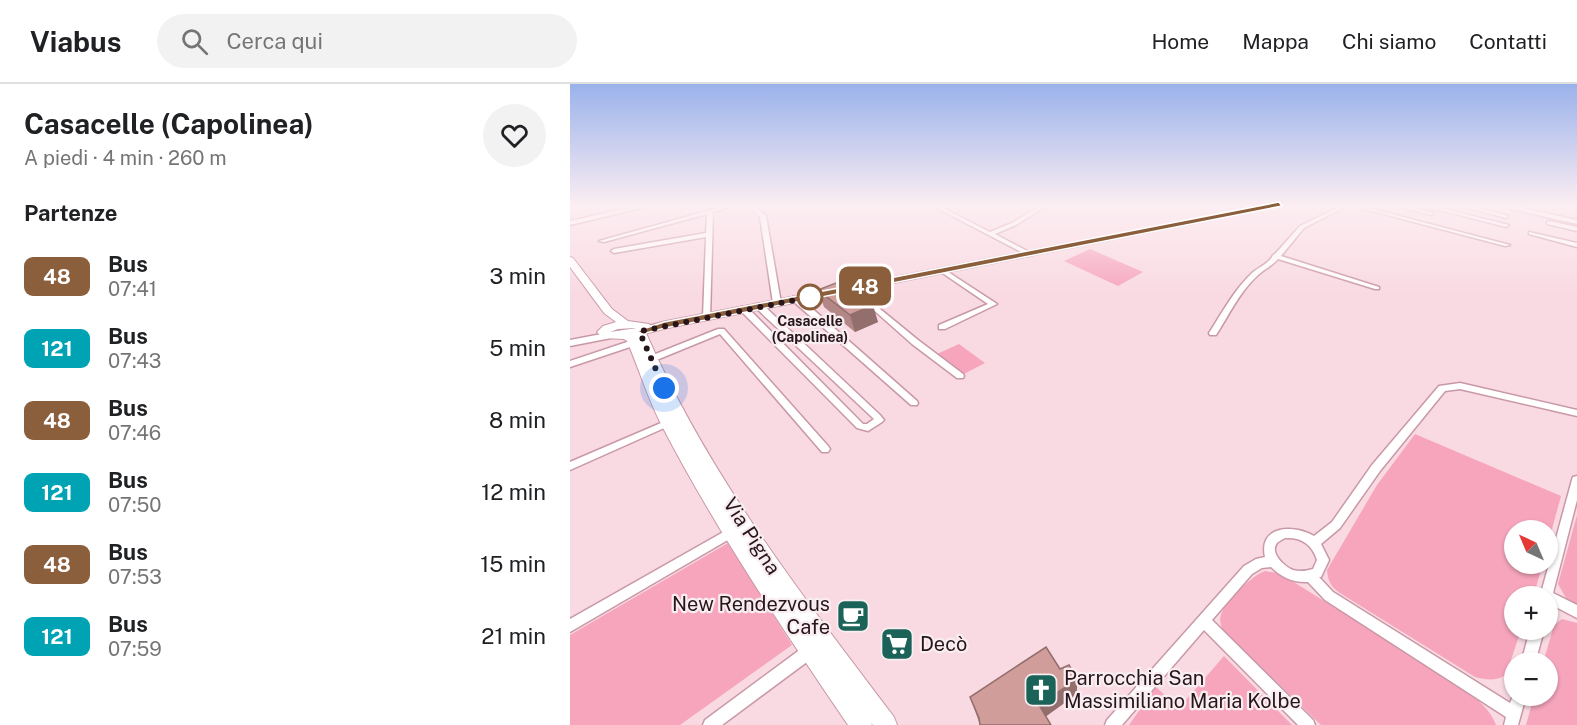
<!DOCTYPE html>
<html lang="it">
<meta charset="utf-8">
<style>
:root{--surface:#fff;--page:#f2f2f2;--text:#202124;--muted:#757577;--line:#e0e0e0}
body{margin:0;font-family:"Public Sans",sans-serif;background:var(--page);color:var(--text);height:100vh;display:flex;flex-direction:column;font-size:22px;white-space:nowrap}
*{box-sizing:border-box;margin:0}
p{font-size:20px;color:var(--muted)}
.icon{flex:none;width:33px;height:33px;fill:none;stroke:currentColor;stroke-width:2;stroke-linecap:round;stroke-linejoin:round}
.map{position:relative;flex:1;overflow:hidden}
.drawer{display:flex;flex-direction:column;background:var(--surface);width:570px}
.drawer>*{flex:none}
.badge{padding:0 12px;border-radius:9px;font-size:21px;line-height:39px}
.needle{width:39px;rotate:316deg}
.tools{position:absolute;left:934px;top:436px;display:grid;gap:12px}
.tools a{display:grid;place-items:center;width:54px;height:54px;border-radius:50%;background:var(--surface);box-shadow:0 2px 4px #0004;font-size:30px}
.you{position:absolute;width:30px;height:30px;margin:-15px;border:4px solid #fff;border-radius:50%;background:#1a73e8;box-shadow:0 0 0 9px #1a73e833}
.map>.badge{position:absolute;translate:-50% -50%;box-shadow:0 0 0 3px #fff}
h2{padding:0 24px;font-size:22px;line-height:54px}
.round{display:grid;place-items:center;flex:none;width:63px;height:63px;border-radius:32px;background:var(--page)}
.overview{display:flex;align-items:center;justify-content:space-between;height:102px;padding:0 24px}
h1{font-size:28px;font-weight:700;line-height:45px}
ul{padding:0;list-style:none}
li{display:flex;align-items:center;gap:18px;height:72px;padding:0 24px}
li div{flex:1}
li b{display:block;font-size:22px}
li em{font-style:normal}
li .badge{min-width:66px;font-weight:700;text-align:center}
header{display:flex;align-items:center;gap:36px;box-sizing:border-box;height:84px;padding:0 30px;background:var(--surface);border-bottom:2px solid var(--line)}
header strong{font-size:28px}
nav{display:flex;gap:33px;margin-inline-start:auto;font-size:21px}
.search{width:420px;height:54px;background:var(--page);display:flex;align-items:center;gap:15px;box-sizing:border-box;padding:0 21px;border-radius:33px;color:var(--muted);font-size:22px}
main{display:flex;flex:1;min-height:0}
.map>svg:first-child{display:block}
.green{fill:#f6a5bd}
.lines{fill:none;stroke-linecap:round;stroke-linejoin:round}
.minor-casing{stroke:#c998a6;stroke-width:3}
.tertiary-casing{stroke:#c998a6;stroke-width:3}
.secondary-casing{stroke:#c998a6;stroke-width:2}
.minor{fill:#fff;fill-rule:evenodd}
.tertiary{fill:#fff;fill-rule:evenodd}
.secondary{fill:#fff;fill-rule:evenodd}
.wall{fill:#b38785}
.shaded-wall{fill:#926e6c}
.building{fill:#d09d9b;stroke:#926e6c;stroke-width:1.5}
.line{fill:#8b5e3c;stroke:#fff;stroke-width:1.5}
.walk{stroke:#27151a;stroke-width:6;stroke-dasharray:0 10.8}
.stop-dot{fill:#fff;stroke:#8b5e3c;stroke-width:3}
.labels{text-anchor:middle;stroke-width:4.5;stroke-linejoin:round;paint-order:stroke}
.far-stop-label{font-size:14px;font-weight:bold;fill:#27151a;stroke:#f8edf0}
.near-street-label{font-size:20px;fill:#27151a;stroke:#f8edf0}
.near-poi-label{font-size:20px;fill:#27151a;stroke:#f8edf0;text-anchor:start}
</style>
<header>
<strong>Viabus</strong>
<div class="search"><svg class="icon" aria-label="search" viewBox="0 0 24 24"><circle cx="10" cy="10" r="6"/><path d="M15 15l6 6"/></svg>Cerca qui</div>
<nav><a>Home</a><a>Mappa</a><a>Chi siamo</a><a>Contatti</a></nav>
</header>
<main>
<section class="drawer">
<div class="overview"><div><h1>Casacelle (Capolinea)</h1><p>A piedi · 4 min · 260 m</p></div><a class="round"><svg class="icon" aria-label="heart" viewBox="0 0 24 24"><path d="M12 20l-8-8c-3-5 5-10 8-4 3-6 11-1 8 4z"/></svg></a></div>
<h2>Partenze</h2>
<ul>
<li><span class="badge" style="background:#8b5e3c;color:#fff">48</span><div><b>Bus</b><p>07:41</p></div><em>3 min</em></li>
<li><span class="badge" style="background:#00a3b4;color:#fff">121</span><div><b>Bus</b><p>07:43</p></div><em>5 min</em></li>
<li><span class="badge" style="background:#8b5e3c;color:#fff">48</span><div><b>Bus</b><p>07:46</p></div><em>8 min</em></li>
<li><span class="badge" style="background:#00a3b4;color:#fff">121</span><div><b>Bus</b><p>07:50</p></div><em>12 min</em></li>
<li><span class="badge" style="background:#8b5e3c;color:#fff">48</span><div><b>Bus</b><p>07:53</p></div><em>15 min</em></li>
<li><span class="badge" style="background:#00a3b4;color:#fff">121</span><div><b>Bus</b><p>07:59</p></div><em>21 min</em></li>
</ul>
</section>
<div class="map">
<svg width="1007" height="641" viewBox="0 0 1007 641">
<rect width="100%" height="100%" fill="#f9dae2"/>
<g class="green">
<polygon points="520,165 573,188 548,202 494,177"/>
<polygon points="389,260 415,279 392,291 367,270"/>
<path d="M 845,350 L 991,412 L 978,460 L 978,447 L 945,447 L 945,480 L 973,480 L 963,513 L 945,513 L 945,546 L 951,546 L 936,591 C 926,597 916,596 905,593 L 773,511 C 762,504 758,499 757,486 L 807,401 Z"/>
<polygon points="1007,431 1007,523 996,514 988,500"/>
<polygon points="158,459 222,561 110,641 0,641 0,551"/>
<path d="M 695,487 L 707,489 L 722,497 L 892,603 C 906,614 920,625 926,641 L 751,641 L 652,545 C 651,541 649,535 651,531 C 655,517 683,491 695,487 Z"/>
<polygon points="992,535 1007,539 1007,641 956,641 964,612 978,612 978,579 973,579 984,541"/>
<polygon points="654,572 722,641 559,641 586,603 609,624"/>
</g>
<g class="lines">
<g class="minor-casing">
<g id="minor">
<polygon points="159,121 166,121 143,128 140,235 137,235 133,233 136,153 44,169 41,167 44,165 136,149 137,130 34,158 29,157"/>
<polygon points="178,121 183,121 196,132 211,219 210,221 204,221 203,219 190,133"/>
<polygon points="361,121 367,121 420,148 442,139 472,121 478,121 446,141 425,150 461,169 461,171 459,172"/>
<path d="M 773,121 L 779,121 L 734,144 L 711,172 L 809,203 L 809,205 L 805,205 L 708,175 C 702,182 693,186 686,193 C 669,209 659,231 646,251 L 640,251 L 639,249 C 652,229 664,206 682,189 C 689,183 700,179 703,171 L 705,170 L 730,142 Z"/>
<polygon points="779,121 787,121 940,161 935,162"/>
<polygon points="823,121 831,121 864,129 861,131"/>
<polygon points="850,121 858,121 939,141 936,143"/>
<polygon points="888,121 896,121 939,132 936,134"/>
<polygon points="943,122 1007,136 1007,140 941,125 941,123"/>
<polygon points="979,137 1007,143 1007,147 977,140 977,138"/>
<polygon points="959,148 1007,159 1007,163 959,150"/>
<polygon points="373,185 375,186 427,220 375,245 369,245 369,241 418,220 371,188 370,187"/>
<polygon points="282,202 348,256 393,290 394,292 393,294 387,294 342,260 280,205 279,204"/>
<polygon points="223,213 229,213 347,317 348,319 347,321 341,321 223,217"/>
<polygon points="186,220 192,220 310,331 314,336 312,338 298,347 287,344 171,227 171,223 177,223 293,340 297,340 304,335 186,224"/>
<polygon points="148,245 154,245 258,362 260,365 258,368 252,368 150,250 84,277 78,277 77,275 78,273"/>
<polygon points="60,257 63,257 67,259 66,261 0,283 0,277"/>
<path d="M 890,299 L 1007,326 L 1007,332 L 890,305 L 875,307 L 810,387 L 770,444 L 751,460 L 759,476 L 751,493 L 749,493 L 763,508 L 940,619 L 945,607 L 945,612 L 956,612 L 948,641 L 934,641 L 936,633 L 755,516 L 738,498 C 723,499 711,493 701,483 L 692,484 L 682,490 L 642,536 L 743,636 L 745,641 L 728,641 L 634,546 L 552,641 L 535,641 L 537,636 L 674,482 L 686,475 L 695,473 C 688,441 724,440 744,452 L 762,438 L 802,381 L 869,302 ZM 715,454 C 731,453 742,460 747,476 L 743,485 C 736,487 730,488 723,486 C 715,483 699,469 707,459 C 708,458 713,455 715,454 Z"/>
<polygon points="98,336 103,339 101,341 0,386 0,378"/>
<polygon points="1007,392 1007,416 983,509 1007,521 1007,534 978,519 978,513 970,513 1002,396 1003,393"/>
<polygon points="164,442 168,444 170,447 168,450 0,548 0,535"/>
<polygon points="960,546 974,546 965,579 951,579"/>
<polygon points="240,560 245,562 247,567 245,572 152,641 133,641 135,636 235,562"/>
</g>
</g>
<g class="tertiary-casing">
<g id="tertiary">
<polygon points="72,121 84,121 0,141 0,137"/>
<polygon points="700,121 713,121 95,244 72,250 67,247 68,245 94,238"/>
<polygon points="37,249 42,252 41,254 0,262 0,256"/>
</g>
</g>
<g class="secondary-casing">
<path id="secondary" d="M 0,173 L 3,174 L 42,225 L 58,237 L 79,240 L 81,242 L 76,249 C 138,391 231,510 324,633 L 327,641 L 303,641 L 301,639 L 302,641 L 278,641 C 212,544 146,446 92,342 C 78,315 69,285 57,257 L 54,255 L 33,254 L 27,248 L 33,242 L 46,238 L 34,229 L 0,183 ZM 64,244 L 67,244 L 40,248 L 48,245 Z"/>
</g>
<use href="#minor" class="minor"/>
<use href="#tertiary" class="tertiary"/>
<use href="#secondary" class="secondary"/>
</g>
<g class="wall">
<polygon points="248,206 308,238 285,248 254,223"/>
<polygon points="490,585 507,610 410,641 400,613"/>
</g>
<g class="shaded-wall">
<polygon points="303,221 308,238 285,248 280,231"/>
<polygon points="507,595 507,610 471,636 469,621"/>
</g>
<g class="building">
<polygon points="271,197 303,221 280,231 248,206"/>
<polygon points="476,563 490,585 499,581 507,595 469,621 481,641 410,641 409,634 400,613"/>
</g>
<linearGradient id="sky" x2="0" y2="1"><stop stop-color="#9ab2eb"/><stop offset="0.58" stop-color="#fceef2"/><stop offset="1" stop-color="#fceef2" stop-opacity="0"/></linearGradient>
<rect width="1007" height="210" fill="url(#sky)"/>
<polygon class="line" points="709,118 712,122 95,244 72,250 67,247 94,238"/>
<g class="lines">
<polyline class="walk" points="94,304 70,249 72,247 245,212 240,213"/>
</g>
<defs>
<g id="cafe-square" transform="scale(1.725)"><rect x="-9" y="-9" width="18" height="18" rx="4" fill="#1b6358" stroke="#f8edf0"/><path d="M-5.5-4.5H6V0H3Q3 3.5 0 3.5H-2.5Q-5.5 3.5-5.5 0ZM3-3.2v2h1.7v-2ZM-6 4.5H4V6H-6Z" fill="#fff"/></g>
<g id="supermarket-square" transform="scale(1.725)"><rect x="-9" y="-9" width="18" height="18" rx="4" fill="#1b6358" stroke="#f8edf0"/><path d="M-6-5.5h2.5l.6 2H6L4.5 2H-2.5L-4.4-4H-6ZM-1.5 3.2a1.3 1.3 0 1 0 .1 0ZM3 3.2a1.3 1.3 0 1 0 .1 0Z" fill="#fff"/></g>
<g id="church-square" transform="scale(1.725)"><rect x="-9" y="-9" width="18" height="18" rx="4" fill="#1b6358" stroke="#f8edf0"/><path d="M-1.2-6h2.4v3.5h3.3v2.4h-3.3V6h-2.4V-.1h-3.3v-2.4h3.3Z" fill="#fff"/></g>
</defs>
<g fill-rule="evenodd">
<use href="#cafe-square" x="283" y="532"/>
<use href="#supermarket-square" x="327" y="560"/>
<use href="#church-square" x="471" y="606"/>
</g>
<circle class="stop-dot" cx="240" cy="213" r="12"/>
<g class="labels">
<g class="far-stop-label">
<text x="240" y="242">Casacelle<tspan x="240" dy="16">(Capolinea)</tspan></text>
</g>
<g class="near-street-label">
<text transform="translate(182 452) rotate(57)" y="7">Via Pigna</text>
</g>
<g class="near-poi-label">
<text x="260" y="527" text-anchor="end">New Rendezvous<tspan x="260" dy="23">Cafe</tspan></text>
<text x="350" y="567">Decò</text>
<text x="494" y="601">Parrocchia San<tspan x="494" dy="23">Massimiliano Maria Kolbe</tspan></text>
</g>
</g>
</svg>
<div class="tools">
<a><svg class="needle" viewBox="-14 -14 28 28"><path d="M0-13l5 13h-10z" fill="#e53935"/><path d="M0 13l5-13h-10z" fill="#757577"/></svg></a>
<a>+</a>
<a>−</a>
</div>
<div class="you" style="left:94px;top:304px"></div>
<b class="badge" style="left:295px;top:202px;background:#8b5e3c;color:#fff">48</b>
</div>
</main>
